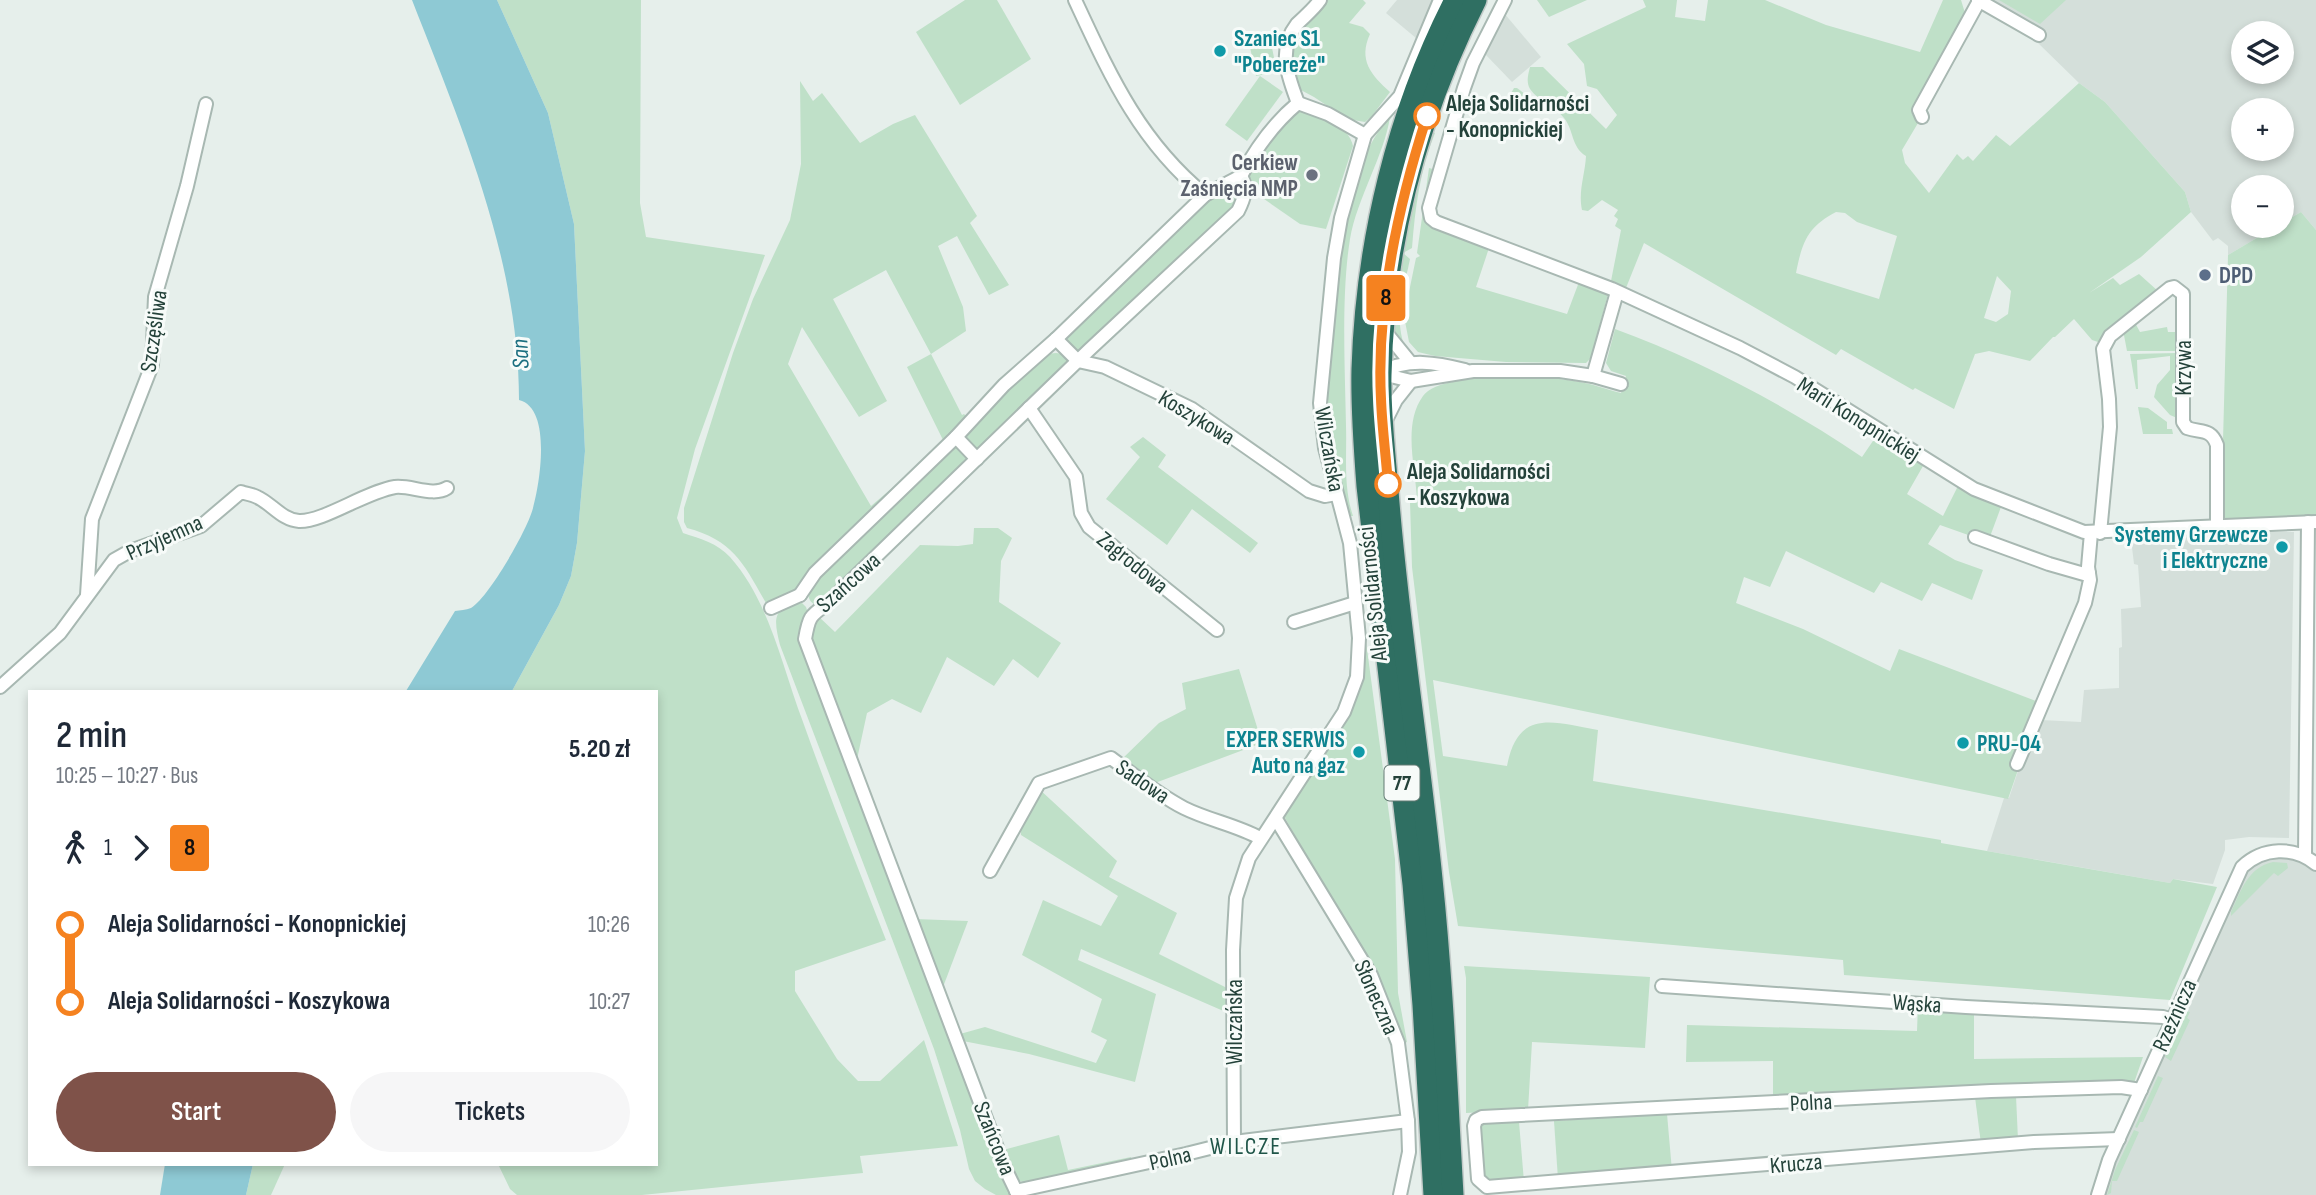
<!DOCTYPE html>
<meta charset="utf-8">
<style>
:root{--surface:#fff;--page:#f6f6f7;--text:#1f2937;--muted:#747a83;--accent:#7f5249}
body{margin:0;font-family:"Sofia Sans Condensed",sans-serif;background:var(--page);color:var(--text);height:100vh;display:flex;flex-direction:column;font-size:26px;white-space:nowrap}
*{box-sizing:border-box;margin:0}
p{font-size:23px;color:var(--muted)}
.icon{flex:none;width:38px;height:38px;fill:none;stroke:currentColor;stroke-width:2;stroke-linecap:round;stroke-linejoin:round}
.map{position:relative;flex:1;overflow:hidden}
.details{position:absolute;left:28px;top:690px;width:630px;height:476px;display:flex;flex-direction:column;background:var(--surface);border-radius:0px;box-shadow:0 4px 10px #0003}
.details>*{flex:none}
.badge{padding:0 14px;border-radius:5px;font-size:24px;line-height:46px}
.fabs{position:absolute;left:2231px;top:21px;display:grid;gap:14px}
.fabs a{display:grid;place-items:center;width:63px;height:63px;border-radius:50%;background:var(--surface);box-shadow:0 4px 10px #0003;font-size:35px}
.map>.badge{position:absolute;translate:-50% -50%;box-shadow:0 0 0 4px #fff}
.legs{display:flex;align-items:center;gap:10px;height:77px;padding:0 28px;font-size:23px}
.legs p{margin-inline-start:auto}
.summary{display:flex;align-items:center;justify-content:space-between;height:119px;padding:0 28px}
h1{font-size:38px;font-weight:600;line-height:52px}
.cta{display:flex;gap:14px;margin-top:auto;padding:14px 28px}
.cta a{flex:1;height:80px;border-radius:42px;background:var(--accent);color:#fff;font-size:28px;font-weight:600;line-height:80px;text-align:center}
.cta a+a{background:var(--page);color:var(--text)}
ul{padding:0 28px;list-style:none}
li{display:flex;align-items:center;gap:24px;height:77px;font-size:26px}
li i{display:grid;place-items:center;width:10px;height:100%;margin:0 9px;background:currentColor}
li i::after{content:'';width:18px;height:18px;margin:-9px;border:5px solid;border-radius:50%;background:var(--surface)}
li p{margin-inline-start:auto}
li:first-child i{background:linear-gradient(#0000 50%,currentColor 0)}
li:last-child i{background:linear-gradient(currentColor 50%,#0000 0)}
.map>svg:first-child{display:block}
.built{fill:#d4dfda;fill-rule:evenodd}
.green{fill:#bfe0c8;fill-rule:evenodd}
.water{fill:#8ec9d4}
.lines{fill:none;stroke-linecap:round;stroke-linejoin:round}
.street-casing{stroke:#a8b8b2;stroke-width:16}
.highway-casing{stroke:#c2cac8;stroke-width:24}
.street{stroke:#fff;stroke-width:12}
.highway{stroke:#2f6f62;stroke-width:21}
.line-1-casing{stroke:#fff;stroke-width:16}
.line-1{stroke:#f58220;stroke-width:10}
.culture-dot{fill:#0f9aa8;stroke:#f7fbf9;stroke-width:2.5}
.stop-1-dot{fill:#fff;stroke:#f58220;stroke-width:3.5}
.worship-dot{fill:#6b7280;stroke:#f7fbf9;stroke-width:2.5}
.service-dot{fill:#5c6f8a;stroke:#f7fbf9;stroke-width:2.5}
.labels{text-anchor:middle;stroke-width:6;stroke-linejoin:round;paint-order:stroke}
.shield{fill:#f7fbf9;stroke:#637a73;stroke-width:2}
.shield-label{font-size:21px;font-weight:bold;fill:#24423a}
.culture-label{font-size:23px;font-weight:bold;fill:#0d838f;stroke:#f7fbf9;text-anchor:start}
.stop-label{font-size:23px;font-weight:bold;fill:#24423a;stroke:#f7fbf9;text-anchor:start}
.worship-label{font-size:23px;font-weight:bold;fill:#5b616d;stroke:#f7fbf9;text-anchor:end}
.service-label{font-size:23px;font-weight:bold;fill:#4e5e75;stroke:#f7fbf9;text-anchor:start}
.street-label{font-size:23px;fill:#24423a;stroke:#f7fbf9}
.water-label{font-size:24px;font-style:italic;fill:#1c6f80;stroke:#f7fbf9}
.neighbourhood-label{font-size:24px;letter-spacing:2px;fill:#1f5548;stroke:#f7fbf9}
</style>
<div class="map">
<svg width="2316" height="1195" viewBox="0 0 2316 1195">
<rect width="100%" height="100%" fill="#e6efeb"/>
<g class="built">
<polygon points="1397,0 1433,0 1416,38 1386,13"/>
<path d="M 1990,0 L 2316,0 L 2316,230 L 2301,212 L 2282,223 L 2282,187 L 2244,187 L 2244,226 L 2277,226 L 2228,255 L 2228,246 L 2218,238 L 2213,241 L 2191,212 L 2185,192 L 2105,102 L 2079,83 L 2037,42 L 2044,34 ZM 2244,33 L 2282,33 L 2282,72 L 2244,72 ZM 2244,110 L 2282,110 L 2282,149 L 2244,149 Z"/>
<polygon points="1504,13 1541,57 1512,82 1485,54"/>
<polygon points="2249,532 2294,532 2289,838 2249,837 2225,840 2225,850 2213,884 2173,879 2170,883 1987,851 2004,798 2009,798 2019,768 2041,720 2081,722 2084,690 2119,688 2119,648 2122,647 2121,609 2141,607 2138,565 2134,564 2131,539"/>
<polygon points="2274,858 2300,860 2310,865 2316,872 2316,1195 2103,1195 2133,1120 2245,875 2252,867"/>
</g>
<g class="green">
<path d="M 497,0 L 641,0 L 640,203 L 646,237 L 765,255 L 695,449 L 677,518 L 683,533 C 701,539 717,543 730,557 C 770,602 782,667 803,722 C 829,795 858,868 886,940 L 795,971 L 795,991 L 837,1059 L 858,1081 L 880,1081 L 924,1040 L 958,1146 L 860,1156 L 863,1173 L 642,1195 L 517,1195 L 510,1189 L 498,1164 L 656,1164 L 656,691 L 512,691 L 559,605 L 571,576 L 577,543 L 585,451 L 574,224 L 548,113 Z"/>
<polygon points="965,0 997,0 1031,59 960,105 916,32"/>
<path d="M 1328,0 L 1363,0 L 1366,3 L 1349,23 L 1363,27 L 1370,34 C 1358,60 1371,75 1390,92 L 1372,116 L 1365,122 L 1347,119 L 1314,97 L 1297,88 L 1290,53 L 1295,38 Z"/>
<polygon points="1537,0 1587,0 1549,17"/>
<path d="M 1643,0 L 1677,0 L 1675,17 L 1705,21 L 1708,0 L 1765,0 L 1826,25 L 1920,52 L 1943,0 L 1961,0 L 1965,13 L 1912,114 L 1918,123 L 1902,150 L 1905,163 L 1929,193 L 1957,154 L 1963,160 L 1968,156 L 1973,161 L 1996,135 L 2010,146 L 2079,83 L 2105,102 L 2185,192 L 2191,212 L 2141,257 L 2089,293 L 2113,278 L 2120,285 L 2139,274 L 2158,291 L 2098,342 L 2092,340 L 2074,319 L 2055,337 L 2053,337 L 2030,361 L 1989,351 L 1975,354 L 1954,409 L 1915,388 L 1913,390 L 1841,349 L 1836,355 L 1644,243 L 1626,288 L 1611,281 L 1621,230 L 1615,226 L 1618,219 L 1614,216 L 1618,210 L 1602,200 L 1588,211 L 1582,210 C 1578,191 1585,175 1586,156 C 1571,147 1574,130 1564,118 C 1555,106 1539,102 1530,89 C 1526,82 1528,75 1530,67 L 1543,67 L 1606,129 L 1617,115 L 1597,89 L 1587,86 L 1584,64 L 1567,44 L 1646,7 ZM 1836,212 L 1845,213 L 1857,222 L 1897,236 L 1879,299 L 1796,273 C 1802,243 1807,227 1836,212 ZM 1997,276 L 2011,291 L 2008,314 L 1996,322 L 1984,318 Z"/>
<polygon points="1999,0 2066,0 2040,24"/>
<polygon points="1271,43 1277,72 1256,76 1250,47"/>
<polygon points="1260,76 1283,92 1247,141 1225,125"/>
<path d="M 800,81 L 813,101 L 822,93 L 860,143 L 893,124 L 915,115 L 977,216 L 970,223 L 1009,285 L 989,295 L 957,236 L 938,246 L 963,307 L 966,331 L 931,354 L 962,415 L 964,414 L 968,418 L 784,600 L 775,603 L 766,603 C 744,564 733,540 687,528 L 684,522 L 684,508 L 733,353 L 753,299 L 790,220 L 801,164 ZM 886,270 L 931,354 L 907,367 L 943,440 L 911,472 L 871,506 L 788,364 L 802,327 L 859,417 L 887,401 L 833,299 Z"/>
<polygon points="1514,88 1517,88 1525,94 1525,109 1520,112 1510,100 1510,95"/>
<path d="M 1304,109 C 1322,113 1349,127 1353,146 L 1326,229 L 1300,224 L 1251,190 L 1248,174 L 1267,140 L 1287,118 Z"/>
<path d="M 1390,117 C 1384,156 1357,198 1350,239 C 1341,295 1345,369 1346,426 C 1347,456 1343,486 1353,516 L 1350,516 C 1338,478 1327,441 1326,401 C 1325,374 1330,347 1333,321 C 1340,258 1345,165 1390,117 Z"/>
<path d="M 1433,132 L 1435,133 C 1420,170 1415,208 1412,248 L 1403,253 L 1410,259 C 1403,294 1393,316 1406,351 L 1395,337 L 1393,329 L 1407,211 Z"/>
<polygon points="1429,168 1436,170 1426,206 1437,229 1489,248 1476,287 1567,314 1579,282 1608,294 1591,358 1586,363 1506,362 1435,356 1418,352 1409,342 1404,316 1416,258 1420,256 1417,253"/>
<polygon points="1238,185 1241,188 1240,202 1144,289 1134,303 1077,354 1068,347 1067,335 1101,299 1217,193"/>
<polygon points="2301,212 2316,230 2316,517 2224,519 2221,515 2228,255 2277,226 2282,226 2282,223"/>
<polygon points="2134,321 2140,332 2167,327 2168,332 2180,332 2180,351 2127,351 2123,330"/>
<path d="M 1615,329 C 1698,359 1789,407 1862,457 L 1877,435 L 1923,466 L 1907,494 L 1943,516 L 1958,486 L 2001,507 L 1988,542 L 1940,525 L 1928,544 L 1955,560 L 1983,570 L 1972,600 L 1932,583 L 1922,601 L 1881,582 L 1874,593 L 1786,551 L 1770,587 L 1744,577 L 1736,603 L 1803,629 L 1890,671 L 1899,649 L 2041,703 L 2008,799 L 1433,680 L 1443,756 L 1507,766 C 1518,708 1553,722 1598,730 L 1593,781 L 1941,840 L 1941,843 L 2170,883 L 2173,879 L 2217,887 L 2170,1000 L 1844,975 L 1843,960 L 1458,926 L 1449,872 L 1412,567 L 1410,502 L 1417,501 C 1416,468 1402,425 1423,396 C 1440,371 1545,376 1574,381 C 1590,383 1605,389 1621,393 L 1626,376 L 1611,371 L 1606,363 Z"/>
<polygon points="1056,353 1064,354 1071,361 979,450 974,451 963,435 999,394 1047,354"/>
<polygon points="2177,353 2177,418 2170,415 2154,397 2157,385 2170,370 2170,356 2137,360 2138,389 2136,389 2130,354"/>
<polygon points="2138,407 2148,408 2167,422 2167,429 2172,429 2173,434 2143,434"/>
<polygon points="1143,437 1166,455 1158,467 1258,543 1250,553 1192,509 1167,545 1106,499 1140,457 1130,447"/>
<path d="M 955,444 L 972,458 L 837,592 L 816,605 C 807,601 808,594 809,585 Z"/>
<polygon points="974,528 998,528 1012,538 1001,561 999,602 1061,643 1038,678 1013,659 994,686 947,657 921,713 892,699 867,713 856,764 811,652 810,626 817,615 835,632 920,545 958,546 973,544"/>
<path d="M 802,603 L 806,607 L 808,613 L 802,628 L 1011,1194 L 1009,1195 L 996,1195 L 985,1189 L 975,1181 L 969,1169 L 960,1130 L 934,1049 L 780,645 C 774,621 771,606 802,603 Z"/>
<path d="M 1361,604 L 1395,859 L 1398,993 L 1407,1042 L 1402,1045 L 1376,977 L 1285,818 L 1285,811 L 1350,716 C 1367,673 1364,648 1361,604 Z"/>
<polygon points="1239,669 1262,743 1155,783 1121,760 1159,723 1186,709 1182,683"/>
<polygon points="1038,788 1117,861 1109,877 1177,913 1159,954 1227,988 1228,1013 1081,949 1078,960 1156,994 1135,1082 1029,1054 963,1041 960,1034 985,1027 1096,1063 1107,1040 1091,1032 1102,999 1022,955 1043,900 1101,926 1118,896 1021,835 1020,822"/>
<path d="M 2273,862 L 2287,863 L 2288,868 L 2278,876 L 2274,873 L 2231,916 L 2231,912 C 2241,891 2248,867 2273,862 Z"/>
<polygon points="915,919 968,921 943,987"/>
<polygon points="1464,966 1650,977 1645,1048 1532,1042 1528,1110 1466,1113 1466,978"/>
<polygon points="1918,1005 1974,1010 1974,1059 2143,1057 2134,1083 1773,1098 1773,1061 1686,1062 1687,1025 1917,1031"/>
<polygon points="2186,1011 2190,1012 2187,1018 2190,1020 2171,1061 2165,1057"/>
<polygon points="2158,1076 2163,1078 2143,1122 2140,1122 2137,1128 2135,1127"/>
<polygon points="2016,1096 2018,1140 1981,1144 1975,1097"/>
<polygon points="1667,1114 1672,1171 1558,1179 1554,1121"/>
<polygon points="1519,1122 1524,1182 1484,1181 1479,1125 1482,1123"/>
<polygon points="2134,1130 2139,1132 2117,1181 2112,1181 2111,1193 2107,1195 2115,1170"/>
<polygon points="1059,1135 1068,1170 1131,1157 1132,1162 1027,1183 1015,1180 1003,1150"/>
<polygon points="253,1164 285,1164 271,1195 246,1195"/>
</g>
<g class="water">
<path d="M 412,0 L 497,0 L 548,113 L 574,224 L 585,451 L 577,543 L 571,576 L 559,605 L 512,691 L 406,691 L 455,611 C 460,610 466,610 471,608 C 489,597 528,529 533,508 C 540,483 552,408 519,400 C 519,260 462,128 412,0 Z"/>
<polygon points="165,1164 253,1164 246,1195 160,1195"/>
</g>
<g class="lines">
<g class="street-casing">
<g id="street">
<path d="M 1075,0 C 1110,75 1139,141 1205,195"/>
<polyline points="1505,0 1473,63 1464,88 1429,208 1431,218 1436,222 1612,289 1740,348 1795,377 1974,489 2084,532 2316,522"/>
<polyline points="1978,0 2039,35"/>
<path d="M 1298,103 C 1288,76 1277,50 1297,24 C 1305,16 1314,9 1320,0"/>
<polyline points="1922,117 1919,110 1979,1"/>
<path d="M 1241,176 C 1256,148 1274,123 1298,103 L 1328,114 L 1365,135"/>
<polyline points="1384,330 1410,362"/>
<polyline points="1056,339 1078,361 1105,367 1192,409 1309,491 1325,496 1336,494"/>
<polyline points="1378,373 1411,381 1473,371 1560,371 1593,376 1617,292"/>
<path d="M 1381,373 C 1407,357 1438,363 1465,370"/>
<polyline points="1593,376 1621,384"/>
<polyline points="1029,408 1076,477 1081,513 1089,527 1217,630"/>
<polyline points="1385,422 1396,400 1411,381"/>
<polyline points="956,437 977,459"/>
<path d="M 2100,533 L 2110,427 L 2109,399 L 2103,349 L 2110,336 L 2170,288 L 2174,287 L 2183,294 L 2183,422 L 2187,428 C 2201,433 2211,428 2217,445 L 2217,525"/>
<polyline points="1975,537 2049,564 2084,574 2089,573"/>
<polyline points="87,595 92,519 152,365 155,297 187,186 206,104"/>
<polyline points="800,595 815,573 956,437 1004,385 1056,339 1205,195 1241,176"/>
<polyline points="771,608 800,595"/>
<polyline points="1294,622 1355,603"/>
<path d="M 0,687 L 60,633 L 114,560 L 130,551 L 201,526 L 241,492 C 246,494 252,494 257,497 C 271,503 282,520 299,521 C 323,522 365,492 395,487 C 411,485 433,497 447,488"/>
<polyline points="2017,764 2085,603 2090,580 2088,567 2091,533"/>
<polyline points="1276,819 1371,975 1398,1043 1408,1121 1409,1152 1400,1195"/>
<polyline points="2305,856 2308,522"/>
<path d="M 990,871 L 1039,783 L 1111,758 C 1134,775 1157,794 1184,808 C 1208,820 1236,825 1260,838"/>
<polyline points="1662,986 1966,1007 2163,1017 2172,1020"/>
<polyline points="2119,1139 2034,1142 1487,1187 1478,1179 1474,1126 1476,1120 1482,1117 1991,1091 2121,1087 2141,1090"/>
<polyline points="1234,1142 1233,950 1236,898 1249,858 1344,712 1357,677 1359,638 1350,543 1325,448 1320,403 1334,258 1341,218 1365,135 1400,96 1440,0"/>
<polyline points="1016,1191 1186,1154 1234,1142 1408,1121"/>
<path d="M 1018,1195 L 1004,1166 L 805,639 C 809,616 810,616 828,603 L 1089,350 L 1238,211 C 1244,199 1248,188 1241,176"/>
<path d="M 2098,1195 L 2109,1160 L 2242,867 C 2263,847 2294,846 2316,864"/>
</g>
</g>
<g class="highway-casing">
<g id="highway">
<path d="M 1434,1195 L 1423,1005 L 1413,884 L 1367,486 C 1364,447 1361,408 1362,369 C 1366,242 1397,113 1455,0"/>
<path d="M 1453,1195 C 1447,1090 1443,984 1432,879 C 1419,749 1398,621 1388,491 C 1385,452 1380,413 1381,375 C 1384,244 1417,117 1476,0"/>
</g>
</g>
<use href="#street" class="street"/>
<use href="#highway" class="highway"/>
</g>
<g class="lines">
<g class="line-1-casing">
<path id="line-1" d="M 1388,484 C 1386,456 1382,427 1381,399 C 1376,304 1398,206 1427,116"/>
</g>
<use href="#line-1" class="line-1"/>
</g>
<g class="culture-dot">
<circle cx="1220" cy="51" r="7"/>
<circle cx="2282" cy="547" r="7"/>
<circle cx="1963" cy="743" r="7"/>
<circle cx="1359" cy="752" r="7"/>
</g>
<g class="stop-1-dot">
<circle cx="1427" cy="116" r="12"/>
<circle cx="1388" cy="484" r="12"/>
</g>
<circle class="worship-dot" cx="1312" cy="175" r="7"/>
<circle class="service-dot" cx="2205" cy="275" r="7"/>
<g class="labels">
<rect class="shield" x="1384.5" y="765.5" width="35" height="35" rx="5"/>
<g class="shield-label">
<text x="1402" y="790">77</text>
</g>
<g class="culture-label">
<text x="1234" y="46">Szaniec S1<tspan x="1234" dy="26">"Pobereże"</tspan></text>
<text x="2268" y="542" text-anchor="end">Systemy Grzewcze<tspan x="2268" dy="26">i Elektryczne</tspan></text>
<text x="1345" y="747" text-anchor="end">EXPER SERWIS<tspan x="1345" dy="26">Auto na gaz</tspan></text>
<text x="1977" y="751">PRU-04</text>
</g>
<g class="stop-label">
<text x="1446" y="111">Aleja Solidarności<tspan x="1446" dy="26">- Konopnickiej</tspan></text>
<text x="1407" y="479">Aleja Solidarności<tspan x="1407" dy="26">- Koszykowa</tspan></text>
</g>
<g class="worship-label">
<text x="1298" y="170">Cerkiew<tspan x="1298" dy="26">Zaśnięcia NMP</tspan></text>
</g>
<g class="service-label">
<text x="2219" y="283">DPD</text>
</g>
<g class="street-label">
<text transform="translate(153 331) rotate(-82)" y="8">Szczęśliwa</text>
<text transform="translate(2183 368) rotate(-90)" y="8">Krzywa</text>
<text transform="translate(1197 417) rotate(31)" y="8">Koszykowa</text>
<text transform="translate(1859 419) rotate(32)" y="8">Marii Konopnickiej</text>
<text transform="translate(1330 449) rotate(80)" y="8">WiIczańska</text>
<text transform="translate(164 537) rotate(-24)" y="8">Przyjemna</text>
<text transform="translate(1133 562) rotate(39)" y="8">Zagrodowa</text>
<text transform="translate(848 582) rotate(-42)" y="8">Szańcowa</text>
<text transform="translate(1372 594) rotate(-96)" y="8">Aleja Solidarności</text>
<text transform="translate(1143 781) rotate(34)" y="8">Sadowa</text>
<text transform="translate(1377 997) rotate(66)" y="8">Słoneczna</text>
<text transform="translate(1917 1003) rotate(4)" y="8">Wąska</text>
<text transform="translate(2174 1015) rotate(-66)" y="8">Rzeźnicza</text>
<text transform="translate(1234 1022) rotate(-90)" y="8">WiIczańska</text>
<text transform="translate(1811 1102) rotate(-3)" y="8">Polna</text>
<text transform="translate(995 1138) rotate(68)" y="8">Szańcowa</text>
<text transform="translate(1170 1158) rotate(-13)" y="8">Polna</text>
<text transform="translate(1796 1163) rotate(-5)" y="8">Krucza</text>
</g>
<g class="water-label">
<text transform="translate(520 354) rotate(-93)" y="8">San</text>
</g>
<g class="neighbourhood-label">
<text x="1246" y="1154">WILCZE</text>
</g>
</g>
</svg>
<div class="fabs">
<a><svg class="icon" aria-label="layers" viewBox="0 0 24 24"><path d="M12 4l9 5-9 5-9-5zM3 14l9 5 9-5"/></svg></a>
<a>+</a>
<a>−</a>
</div>
<b class="badge" style="left:1386px;top:298px;background:#f58220;color:#111">8</b>
<section class="details">
<div class="summary"><div><h1>2 min</h1><p>10:25 – 10:27 · Bus</p></div><b>5.20 zł</b></div>
<div class="legs"><svg class="icon" aria-label="walk" viewBox="0 0 24 24"><circle cx="13" cy="4" r="2"/><path d="M13 8l-2 6 4 7M11 14l-3 7M7 12l3-4h3l4 4"/></svg>1<svg class="icon" aria-label="forward" viewBox="0 0 24 24"><path d="M9 5l7 7-7 7"/></svg><b class="badge" style="background:#f58220;color:#111">8</b></div>
<ul>
<li><i style="color:#f58220"></i><b>Aleja Solidarności - Konopnickiej</b><p>10:26</p></li>
<li><i style="color:#f58220"></i><b>Aleja Solidarności - Koszykowa</b><p>10:27</p></li>
</ul>
<div class="cta"><a>Start</a><a>Tickets</a></div>
</section>
</div>
